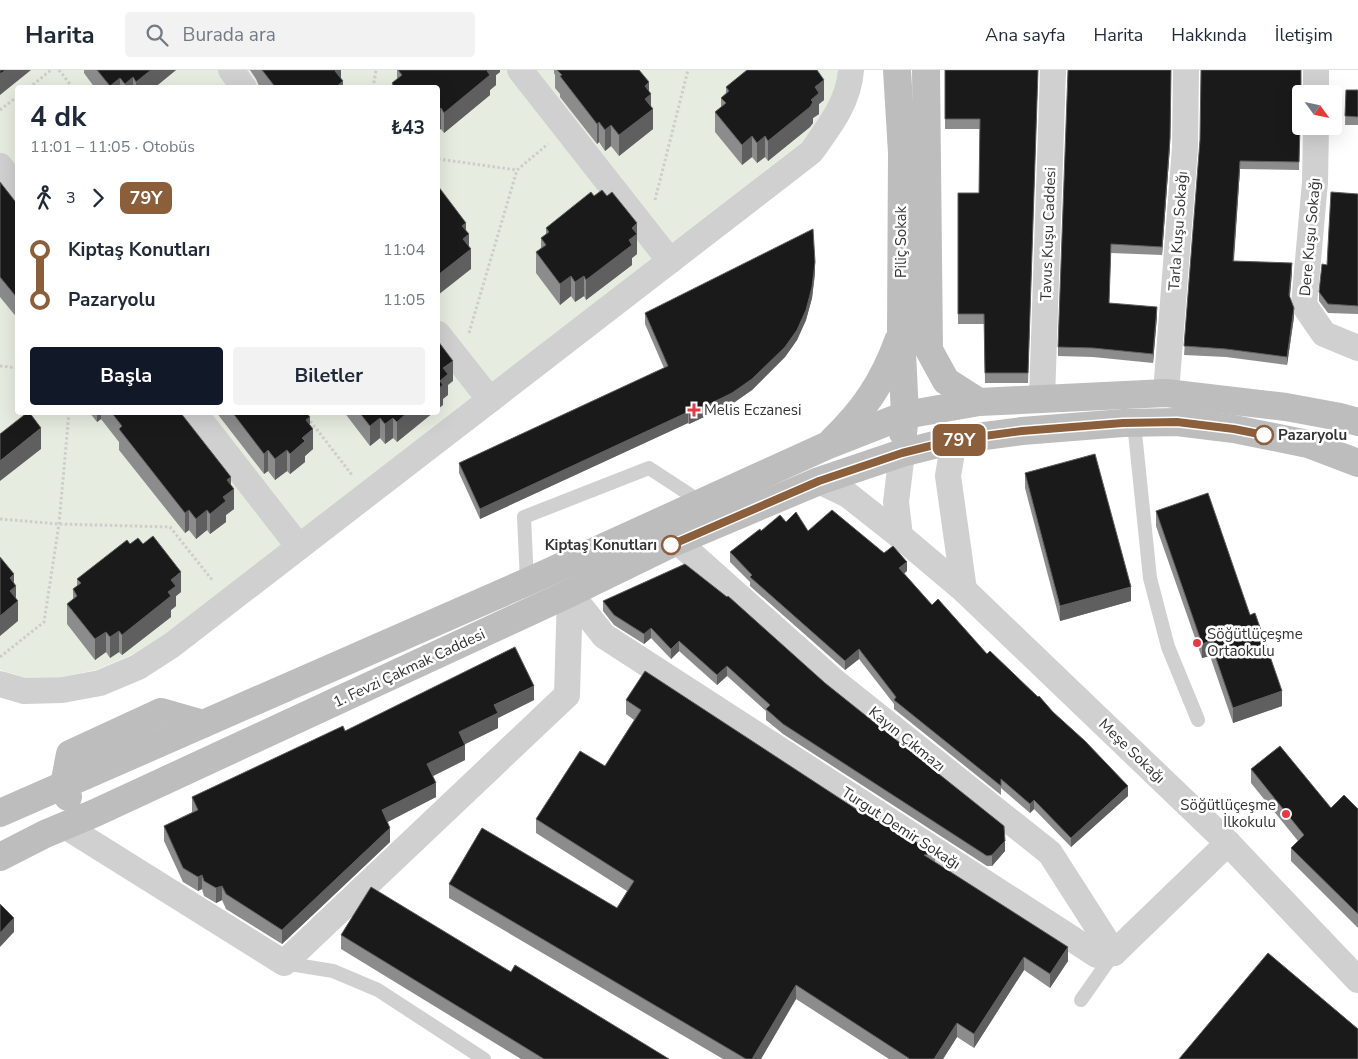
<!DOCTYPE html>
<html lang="tr">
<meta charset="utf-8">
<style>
:root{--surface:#fff;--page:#f2f2f3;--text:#1f2937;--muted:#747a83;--line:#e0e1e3;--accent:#111827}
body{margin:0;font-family:"Nunito Sans",sans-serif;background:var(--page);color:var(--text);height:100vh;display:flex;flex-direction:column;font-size:19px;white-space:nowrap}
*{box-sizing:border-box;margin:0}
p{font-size:16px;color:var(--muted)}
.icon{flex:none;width:28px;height:28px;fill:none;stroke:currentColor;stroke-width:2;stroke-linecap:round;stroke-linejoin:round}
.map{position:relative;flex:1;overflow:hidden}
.side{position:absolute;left:15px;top:15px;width:425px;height:330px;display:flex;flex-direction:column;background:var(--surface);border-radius:5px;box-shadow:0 5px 20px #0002}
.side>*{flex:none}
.badge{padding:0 10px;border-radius:8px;font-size:18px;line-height:32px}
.needle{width:32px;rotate:123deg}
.tools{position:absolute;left:1292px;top:15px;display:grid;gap:10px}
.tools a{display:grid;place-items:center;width:50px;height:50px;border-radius:5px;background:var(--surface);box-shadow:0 5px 20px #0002;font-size:25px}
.map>.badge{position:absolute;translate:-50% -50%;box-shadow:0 0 0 2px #fff}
.legs{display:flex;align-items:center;gap:8px;height:55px;padding:0 15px;font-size:16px}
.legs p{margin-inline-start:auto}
.summary{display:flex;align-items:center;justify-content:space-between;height:85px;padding:0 15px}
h1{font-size:28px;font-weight:700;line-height:38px}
.primary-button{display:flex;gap:10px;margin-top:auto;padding:10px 15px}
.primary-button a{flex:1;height:58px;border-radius:5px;background:var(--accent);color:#fff;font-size:20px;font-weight:700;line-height:58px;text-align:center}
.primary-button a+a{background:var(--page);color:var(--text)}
ul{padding:0 15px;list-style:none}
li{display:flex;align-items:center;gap:18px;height:50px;font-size:19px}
li i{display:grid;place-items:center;width:8px;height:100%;margin:0 6px;background:currentColor}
li i::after{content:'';width:12px;height:12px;margin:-6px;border:4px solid;border-radius:50%;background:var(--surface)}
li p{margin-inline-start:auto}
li:first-child i{background:linear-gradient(#0000 50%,currentColor 0)}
li:last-child i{background:linear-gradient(currentColor 50%,#0000 0)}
header{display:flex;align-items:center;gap:30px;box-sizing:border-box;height:70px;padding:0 25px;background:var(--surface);border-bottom:1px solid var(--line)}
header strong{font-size:24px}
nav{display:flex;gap:28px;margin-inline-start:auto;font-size:18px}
.search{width:350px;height:45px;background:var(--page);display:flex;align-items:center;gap:12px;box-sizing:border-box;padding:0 18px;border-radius:5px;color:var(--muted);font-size:19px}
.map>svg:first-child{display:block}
.green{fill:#e6ecdf}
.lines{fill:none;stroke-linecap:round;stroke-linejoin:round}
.path{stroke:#cdcdcd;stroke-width:3;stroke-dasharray:2.5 2.5;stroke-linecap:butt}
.lane{stroke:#d0d0d0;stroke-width:14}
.street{stroke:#d0d0d0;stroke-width:26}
.secondary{stroke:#bdbdbd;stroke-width:28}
.wall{fill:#8c8c8c}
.shaded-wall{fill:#5f5f5f}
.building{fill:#1a1a1a;stroke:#5f5f5f}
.line-1-casing{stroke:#fff;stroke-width:11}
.line-1{stroke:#8b5e3c;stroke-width:8}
.poi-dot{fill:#e63946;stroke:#fff;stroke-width:2}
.stop-1-dot{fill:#fff;stroke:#8b5e3c;stroke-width:2.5}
.labels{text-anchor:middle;stroke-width:5;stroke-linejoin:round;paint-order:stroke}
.street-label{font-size:15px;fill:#333;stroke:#fff}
.poi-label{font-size:15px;fill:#333;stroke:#fff;text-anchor:start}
.stop-label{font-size:15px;font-weight:bold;fill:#333;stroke:#fff;text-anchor:start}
</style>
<header>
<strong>Harita</strong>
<div class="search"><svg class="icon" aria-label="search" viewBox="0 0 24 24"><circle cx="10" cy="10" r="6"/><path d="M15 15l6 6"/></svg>Burada ara</div>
<nav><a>Ana sayfa</a><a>Harita</a><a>Hakkında</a><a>İletişim</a></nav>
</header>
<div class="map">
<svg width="1358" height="989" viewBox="0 0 1358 989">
<rect width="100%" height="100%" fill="#fff"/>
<g class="green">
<polygon points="0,0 221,0 235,17 18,18 17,106 0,84"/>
<polygon points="239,0 510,0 655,186 487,316 438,252 438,18 253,17"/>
<polygon points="531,0 838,0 838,12 824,43 801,73 669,175"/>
<polygon points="0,109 17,132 18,342 183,343 285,472 165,565 132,585 96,600 60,607 26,608 0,600"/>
<polygon points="438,276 476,324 298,462 204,343 438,342"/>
</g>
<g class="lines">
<g class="path">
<polyline points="59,0 73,18"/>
<polyline points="29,18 51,0"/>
<polyline points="373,18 376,0"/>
<polyline points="0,40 18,26"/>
<polyline points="438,89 517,100"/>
<polyline points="655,130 688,0"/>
<polyline points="469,263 517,100 548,74"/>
<polyline points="0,296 18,298"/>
<polyline points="309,342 308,348 352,405"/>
<polyline points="0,449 59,454 170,457 213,511"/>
<polyline points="0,587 44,552 59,454 69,342"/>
</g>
<g class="lane">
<polyline points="1134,353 1150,508 1168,577 1198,650"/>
<polyline points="527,512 524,447 649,398 701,432"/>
<polyline points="284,893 333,901 378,920 484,989"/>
<polyline points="1081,930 1114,883"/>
</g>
<g class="street">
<polyline points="231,0 244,18"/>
<polyline points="520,0 670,191"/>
<polyline points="1316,24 1316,0"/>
<polyline points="1316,56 1315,112 1304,235 1324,264 1358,278"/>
<polyline points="0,96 18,119"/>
<polyline points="438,264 490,330"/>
<polyline points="1166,323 1185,77 1186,0"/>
<polyline points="1042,329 1053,0"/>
<polyline points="194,342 299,477"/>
<polyline points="954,370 948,406 964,520"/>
<polyline points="819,411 848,425 900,466 964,520 1228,773 1358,910"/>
<polyline points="900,466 896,432 902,383"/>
<polyline points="677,471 834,611 1050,783 1114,883"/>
<polyline points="570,523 604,566 1097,885 1114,883 1228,773"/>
<path d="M 0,614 L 24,621 L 62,620 L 100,613 L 138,597 L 172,575 L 811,82 C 829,57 849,32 851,0"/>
<polyline points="65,756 284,893 567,625 570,523"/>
</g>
<g class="secondary">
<polyline points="897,0 902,83 901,262 905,345 903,363"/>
<polyline points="926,0 929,280 946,311 979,332"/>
<path d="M 833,370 C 864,340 883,312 898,271"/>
<polyline points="68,727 64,715 70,684 161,642 203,654"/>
<polyline points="0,743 527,512 826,376 905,345 979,332 1166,323 1286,337 1340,347 1358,352"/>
<polyline points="0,787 45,764 95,743 570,523 677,471 819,411 902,383 954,370 1022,361 1123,353 1177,352 1234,359 1308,374 1358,393"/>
</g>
</g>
<g class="wall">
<polygon points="84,0 176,0 154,18 95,18 84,3"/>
<polygon points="250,0 341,0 341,9 343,18 260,18 256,9"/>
<polygon points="397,0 500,0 500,2 496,5 496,15 490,20 490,25 444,63 441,59 438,18 392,18 392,13 397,9"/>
<polygon points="554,0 639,0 649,21 653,59 619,86 611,76 605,81 599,72 597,74 560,27 560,24 555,18 555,5 554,3"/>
<polygon points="945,0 1038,0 1028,313 985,313 984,254 958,254 958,123 979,123 980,59 945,59"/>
<polygon points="1171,0 1170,76 1162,185 1111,183 1109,233 1157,246 1153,293 1093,287 1058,286 1058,277"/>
<polygon points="1301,0 1299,100 1240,99 1234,191 1292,202 1290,227 1294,247 1287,295 1226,287 1184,285 1200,70"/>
<polygon points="726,17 824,30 819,34 819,44 813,48 813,53 810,57 768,91 765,87 757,93 752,87 742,95 715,62 715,42 721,37 721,28 726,24"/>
<polygon points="1346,20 1358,20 1358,55 1345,55"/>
<polygon points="0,112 18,135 18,249 0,227"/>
<polygon points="1358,124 1358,244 1328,243 1319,231 1319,222 1327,195"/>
<polygon points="594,126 637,174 637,184 632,188 632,195 586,230 584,226 575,232 571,226 560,235 536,203 536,182 541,178 541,168 546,165 546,158"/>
<polygon points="815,203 812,228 806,250 797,270 785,287 752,320 732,334 689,354 688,353 480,449 459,403 459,393 664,298 645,254 645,243"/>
<polygon points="89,342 180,342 231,415 234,439 226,445 226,452 210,464 207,460 196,469 189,460 185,463 119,380 119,372 101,349 97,352"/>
<polygon points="216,342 306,342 310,355 313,379 305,386 305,392 290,404 287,401 275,410 268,401 264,404"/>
<polygon points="344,342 434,342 397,372 393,368 385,374 380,368 370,376"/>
<polygon points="1025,403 1131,531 1060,551 1025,418"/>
<polygon points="1156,441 1250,545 1282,636 1233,653 1210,586 1202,588 1156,456"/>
<polygon points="786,452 808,461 884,483 907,501 904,503 932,535 987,584 1128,726 1071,777 1034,739 1030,743 1001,718 1001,725 894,639 894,634 859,589 845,600 750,516 750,512 730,492 730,482 761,461"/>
<polygon points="130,474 181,522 176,526 176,536 171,540 171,547 122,585 119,582 110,588 106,582 95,590 67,554 67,534 73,529 73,519 77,516 77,509"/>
<polygon points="685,494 1005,781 992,796 987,796 783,664 766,650 766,641 727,606 717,615 679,581 671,589 651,568 644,574 614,555 603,541 603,531"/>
<polygon points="534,630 498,648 498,658 465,674 465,690 433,706 436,727 387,752 390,772 282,874 226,839 222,830 216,833 204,826 202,819 198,821 183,812 164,771 164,756 192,742 192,727 345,661"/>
<polygon points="626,630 856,739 935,784 935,792 1068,891 1050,918 1024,900 974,978 957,967 943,989 889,989 796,929 761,989 723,989 449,828 449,814 617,838 627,821 536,763 536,749 605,696 634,650 626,644"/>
<polygon points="1251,699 1331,738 1358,739 1358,858 1291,791 1291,778 1298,771 1251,713"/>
<polygon points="341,865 511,902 669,989 521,989 341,879"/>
</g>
<g class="shaded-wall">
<polygon points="6,0 31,0 0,25 0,4"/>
<polygon points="151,0 176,0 154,18 136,18 136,12"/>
<polygon points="334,0 341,0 341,13 343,11 343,18 335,18"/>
<polygon points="489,0 500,0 500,2 496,5 496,15 490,20 490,25 444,63 444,43"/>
<polygon points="1171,0 1170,76 1162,185 1162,177"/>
<polygon points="133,7 133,18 125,18 125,14"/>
<polygon points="120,8 120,18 110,18 110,16"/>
<polygon points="824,10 824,30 819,34 819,44 813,48 813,53 810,57 768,91 768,71 811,30 815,17"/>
<polygon points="649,12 649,25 651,24 651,41 653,39 653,59 619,86 619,65 645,16"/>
<polygon points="441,38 441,59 438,61 438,41"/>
<polygon points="599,52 599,72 597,74 597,54"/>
<polygon points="611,55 611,76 605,81 605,60"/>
<polygon points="752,66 752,87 742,95 742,75"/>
<polygon points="765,66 765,87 757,93 757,73"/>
<polygon points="1240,91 1240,99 1233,199 1233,191"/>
<polygon points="466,153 466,166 469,164 469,180 471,179 471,199 438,225 438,205 462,156"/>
<polygon points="637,153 637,184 632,188 632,195 586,230 586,210 629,170 632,158"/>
<polygon points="815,192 815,203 812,228 806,250 797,270 785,287 752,320 732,334 689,354 689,344"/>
<polygon points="1292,193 1292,202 1289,234 1289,225"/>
<polygon points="571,206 571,226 560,235 560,214"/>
<polygon points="584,206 584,226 575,232 575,212"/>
<polygon points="1157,237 1157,246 1153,293 1153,284"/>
<polygon points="1294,238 1294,247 1287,295 1287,287"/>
<polygon points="453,291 453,311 448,315 448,325 443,329 443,335 438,339 438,319 443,298"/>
<polygon points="97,342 101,342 101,349 97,352"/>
<polygon points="408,342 434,342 397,372 397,352"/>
<polygon points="688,342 688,353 480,449 480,439"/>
<polygon points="310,347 310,362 313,359 313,379 305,386 305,392 290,404 290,384 302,368 306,350"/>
<polygon points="380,348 380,368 370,376 370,356"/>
<polygon points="393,348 393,368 385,374 385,354"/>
<polygon points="41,358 41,379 0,411 0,391"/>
<polygon points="268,380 268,401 264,404 264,384"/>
<polygon points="287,380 287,401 275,410 275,389"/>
<polygon points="231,407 231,421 234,419 234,439 226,445 226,452 210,464 210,444 223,427 227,410"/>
<polygon points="189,440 189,460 185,463 185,443"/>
<polygon points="207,440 207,460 196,469 196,449"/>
<polygon points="907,492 907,501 899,508 899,498"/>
<polygon points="181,502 181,522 176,526 176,536 171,540 171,547 122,585 122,565 168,522 171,510"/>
<polygon points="14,504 14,517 16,516 16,533 18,531 18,551 0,566 0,546 10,508"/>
<polygon points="1131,517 1131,531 1060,551 1060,536"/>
<polygon points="651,558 651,568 644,574 644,564"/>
<polygon points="119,561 119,582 110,588 110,567"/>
<polygon points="106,562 106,582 95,590 95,569"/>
<polygon points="679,571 679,581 671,589 671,579"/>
<polygon points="1210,571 1210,586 1202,588 1202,574"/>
<polygon points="859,579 859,589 845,600 845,591"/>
<polygon points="727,596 727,606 717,615 717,605"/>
<polygon points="534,616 534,630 498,648 498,658 459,677 459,662 494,635"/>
<polygon points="1282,621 1282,636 1233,653 1233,638"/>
<polygon points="465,675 465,690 427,709 427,694"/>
<polygon points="436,713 436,727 382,755 382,740"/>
<polygon points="1128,716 1128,726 1071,777 1071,768"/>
<polygon points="1034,730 1034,739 1030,743 1030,734"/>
<polygon points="390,758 390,772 282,874 282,860"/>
<polygon points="1005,771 1005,781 992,796 992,785"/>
<polygon points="202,805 202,819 198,821 198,807"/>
<polygon points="222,816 222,830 216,833 216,818"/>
<polygon points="14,848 14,862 0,877 0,863"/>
<polygon points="1068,877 1068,891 1050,918 1050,904"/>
<polygon points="1024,887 1024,900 974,978 974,964"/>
<polygon points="796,915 796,929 761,989 752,989"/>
<polygon points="957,953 957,967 943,989 934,989"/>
</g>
<g class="building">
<polygon points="0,0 6,0 0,4"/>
<polygon points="97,0 151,0 136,12 133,7 125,14 120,8 110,16"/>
<polygon points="262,0 336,0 335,1 343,11 335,18 276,18"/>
<polygon points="398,0 489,0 487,1 490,5 444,43 441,38 438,41 438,18 395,18 392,13 402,5"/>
<polygon points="557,0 639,0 649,12 645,16 651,24 645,29 653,39 619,65 611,55 605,60 599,52 597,54 560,6 562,5"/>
<polygon points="747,0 817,0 824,10 815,17 819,23 811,30 813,32 810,37 768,71 765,66 757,73 752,66 742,75 715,42 726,33 721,28 729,21 726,17"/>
<polygon points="945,0 1038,0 1028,303 985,303 984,244 958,244 958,123 979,123 980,49 945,49"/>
<polygon points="1068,0 1171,0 1170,68 1162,177 1111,174 1109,233 1157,237 1153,284 1093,278 1058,277"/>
<polygon points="1201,0 1301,0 1301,17 1299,92 1240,91 1233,191 1292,193 1289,225 1294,238 1287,287 1226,279 1184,276 1200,70"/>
<polygon points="1346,20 1358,20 1358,47 1345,46"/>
<polygon points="0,112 18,135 18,229 0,207"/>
<polygon points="438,116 466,153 462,156 469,164 463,169 471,179 438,205"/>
<polygon points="602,120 607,126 612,122 637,153 632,158 637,164 629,170 632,175 586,210 584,206 575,212 571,206 560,214 536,182 546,175 541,168 549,162 546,158 591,122 594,126"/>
<polygon points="1331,122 1358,124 1358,236 1328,234 1319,222 1322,194 1327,195"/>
<polygon points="813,159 815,192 812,217 806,240 797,260 785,277 752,309 732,323 689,344 688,342 480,439 459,393 668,296 645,243"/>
<polygon points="438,271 453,291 443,298 448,304 440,311 443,315 438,319"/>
<polygon points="28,342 29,342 41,358 0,391 0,364"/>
<polygon points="111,342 180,342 231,407 227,410 234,419 223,427 226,431 210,444 207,440 196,449 189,440 185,443 119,359 122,356"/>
<polygon points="232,342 306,342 310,347 306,350 313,359 302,368 305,371 290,384 287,380 275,389 268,380 264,384"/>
<polygon points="359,342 408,342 397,352 393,348 385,354 380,348 370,356"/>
<polygon points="1095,384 1131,517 1060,536 1025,403"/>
<polygon points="1208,423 1250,545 1255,543 1282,621 1233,638 1210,571 1202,574 1156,441"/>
<polygon points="832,440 884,483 893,476 907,492 899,498 932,535 938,529 987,584 990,581 1038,627 1039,626 1053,642 1085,671 1128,716 1071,768 1034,730 1030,734 1001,709 1001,716 894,630 896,627 859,579 845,591 844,590 750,507 752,505 730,482 760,459 761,461 780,445 786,452 796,442 808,461"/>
<polygon points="153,466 181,502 171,510 176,516 168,522 171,526 122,565 119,561 110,567 106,562 95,569 67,534 77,526 73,519 81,513 77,509 127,470 130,474 138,468 143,474"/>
<polygon points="0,487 14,504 10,508 16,516 10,521 18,531 0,546"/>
<polygon points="685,494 727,527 728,526 825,613 1004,756 1005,771 992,785 987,786 783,654 766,639 770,635 727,596 717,605 679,571 671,579 651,558 644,564 614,545 603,531"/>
<polygon points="515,577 534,616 494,635 498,643 459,662 465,675 427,694 436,713 382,740 390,758 282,860 226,824 222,816 216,818 204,811 202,805 198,807 183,798 164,756 198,740 192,727 343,656 345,661"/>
<polygon points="645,601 856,739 859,735 935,784 924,785 1068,877 1050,904 1024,887 974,964 957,953 934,989 910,989 796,915 752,989 746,989 449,814 482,758 617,838 634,811 536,749 580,681 605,696 641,640 626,630"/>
<polygon points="1280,676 1331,738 1344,725 1358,739 1358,844 1291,778 1304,765 1251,699"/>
<polygon points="371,817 511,902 515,895 669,989 544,989 341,865"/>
<polygon points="0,834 14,848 0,863"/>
<polygon points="1268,883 1358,959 1358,989 1179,989"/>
</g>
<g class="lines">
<g class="line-1-casing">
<polyline id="line-1" points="671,475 819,411 902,383 954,370 1022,361 1123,353 1177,352 1234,359 1264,365"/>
</g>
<use href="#line-1" class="line-1"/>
</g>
<g class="poi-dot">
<path d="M691.5 332.5h5v5h5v5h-5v5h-5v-5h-5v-5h5z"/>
<circle cx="1197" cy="573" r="5"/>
<circle cx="1286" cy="744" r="5"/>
</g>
<g class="stop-1-dot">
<circle cx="1264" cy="365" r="9"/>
<circle cx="671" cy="475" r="9"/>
</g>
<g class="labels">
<g class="street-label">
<text transform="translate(1178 161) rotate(-86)" y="5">Tarla Kuşu Sokağı</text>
<text transform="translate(1048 164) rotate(-88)" y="5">Tavus Kuşu Caddesi</text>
<text transform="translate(1310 167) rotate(-85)" y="5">Dere Kuşu Sokağı</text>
<text transform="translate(901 172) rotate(-90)" y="5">Piliç Sokak</text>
<text transform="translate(409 598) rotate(-25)" y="5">1. Fevzi Çakmak Caddesi</text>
<text transform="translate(907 669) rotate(39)" y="5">Kayın Çıkmazı</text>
<text transform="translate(1132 681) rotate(44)" y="5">Meşe Sokağı</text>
<text transform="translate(901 758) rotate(33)" y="5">Turgut Demir Sokağı</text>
</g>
<g class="poi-label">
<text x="704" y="345">Melis Eczanesi</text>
<text x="1207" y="569">Söğütlüçeşme<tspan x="1207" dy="17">Ortaokulu</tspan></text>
<text x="1276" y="740" text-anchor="end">Söğütlüçeşme<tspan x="1276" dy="17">İlkokulu</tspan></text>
</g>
<g class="stop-label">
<text x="1278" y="370">Pazaryolu</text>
<text x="657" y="480" text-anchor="end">Kiptaş Konutları</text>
</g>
</g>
</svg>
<div class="tools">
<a><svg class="needle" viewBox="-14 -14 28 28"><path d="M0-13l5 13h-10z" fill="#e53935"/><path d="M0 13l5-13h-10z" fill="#747a83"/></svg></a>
</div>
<b class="badge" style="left:959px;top:370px;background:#8b5e3c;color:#fff">79Y</b>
<section class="side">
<div class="summary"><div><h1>4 dk</h1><p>11:01 – 11:05 · Otobüs</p></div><b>₺43</b></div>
<div class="legs"><svg class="icon" aria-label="walk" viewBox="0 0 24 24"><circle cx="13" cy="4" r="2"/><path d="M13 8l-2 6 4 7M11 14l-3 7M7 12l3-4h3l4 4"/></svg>3<svg class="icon" aria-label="forward" viewBox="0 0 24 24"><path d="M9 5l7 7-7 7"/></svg><b class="badge" style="background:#8b5e3c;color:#fff">79Y</b></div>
<ul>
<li><i style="color:#8b5e3c"></i><b>Kiptaş Konutları</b><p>11:04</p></li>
<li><i style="color:#8b5e3c"></i><b>Pazaryolu</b><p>11:05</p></li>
</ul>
<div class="primary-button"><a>Başla</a><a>Biletler</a></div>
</section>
</div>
